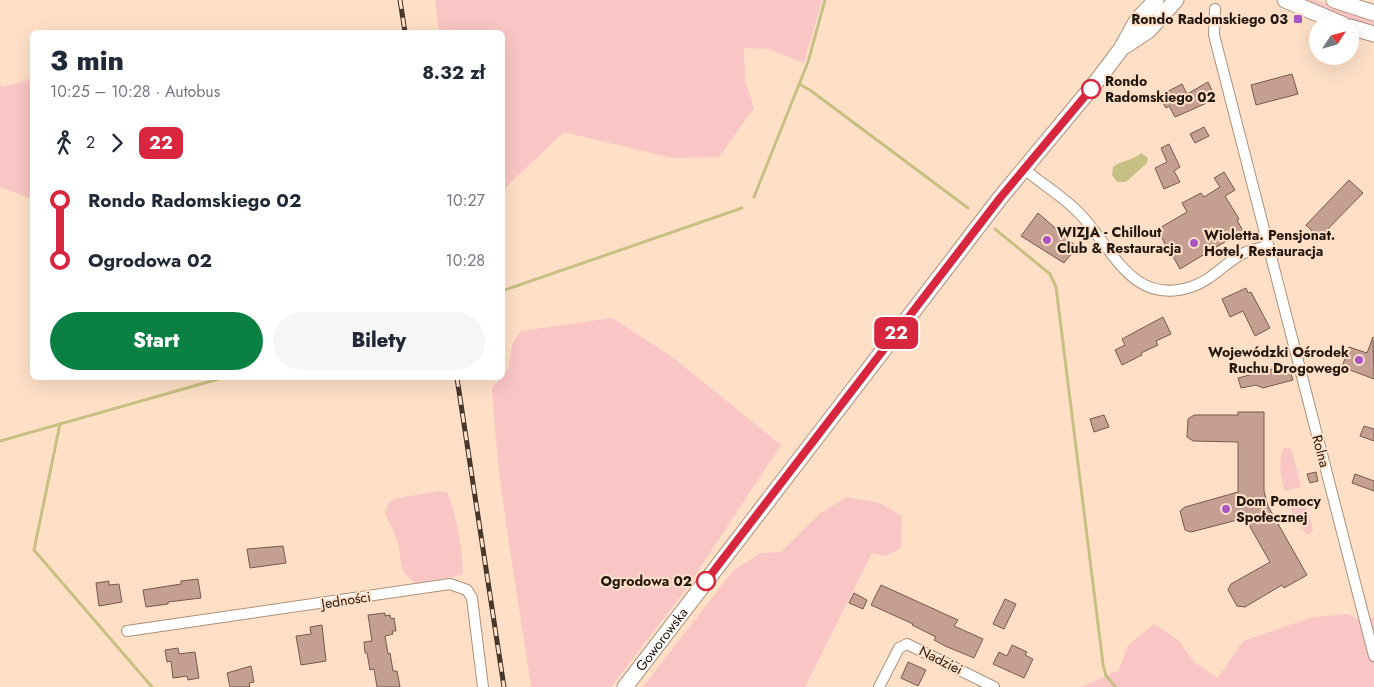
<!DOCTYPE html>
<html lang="pl">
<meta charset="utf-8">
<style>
:root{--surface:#fff;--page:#f6f6f7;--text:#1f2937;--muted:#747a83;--accent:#0b8043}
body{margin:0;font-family:Jost,sans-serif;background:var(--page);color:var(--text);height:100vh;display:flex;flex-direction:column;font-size:19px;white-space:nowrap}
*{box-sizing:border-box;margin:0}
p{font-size:16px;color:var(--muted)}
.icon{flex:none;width:28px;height:28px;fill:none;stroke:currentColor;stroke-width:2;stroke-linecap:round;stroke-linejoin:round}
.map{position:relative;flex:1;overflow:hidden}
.drawer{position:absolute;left:30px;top:30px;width:475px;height:350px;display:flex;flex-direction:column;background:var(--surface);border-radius:8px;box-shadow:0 5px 20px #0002}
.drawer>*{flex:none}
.badge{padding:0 10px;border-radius:8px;font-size:18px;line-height:32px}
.needle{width:32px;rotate:54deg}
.buttons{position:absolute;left:1309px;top:15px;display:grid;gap:10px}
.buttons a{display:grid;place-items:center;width:50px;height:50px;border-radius:50%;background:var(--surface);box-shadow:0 5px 20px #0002;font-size:25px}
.map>.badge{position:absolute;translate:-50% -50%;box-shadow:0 0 0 2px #fff}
.legs{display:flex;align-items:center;gap:8px;height:55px;padding:0 20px;font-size:16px}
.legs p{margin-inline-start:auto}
.summary{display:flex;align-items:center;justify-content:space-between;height:85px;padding:0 20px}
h1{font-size:28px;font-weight:800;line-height:38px}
.action{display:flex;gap:10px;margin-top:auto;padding:10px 20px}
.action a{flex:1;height:58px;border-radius:30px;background:var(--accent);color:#fff;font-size:20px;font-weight:800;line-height:58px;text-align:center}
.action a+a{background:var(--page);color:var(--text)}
ul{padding:0 20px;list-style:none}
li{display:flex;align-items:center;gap:18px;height:60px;font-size:19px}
li i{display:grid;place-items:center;width:8px;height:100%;margin:0 6px;background:currentColor}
li i::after{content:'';width:12px;height:12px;margin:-6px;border:4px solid;border-radius:50%;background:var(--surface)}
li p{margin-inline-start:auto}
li:first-child i{background:linear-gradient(#0000 50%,currentColor 0)}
li:last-child i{background:linear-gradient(currentColor 50%,#0000 0)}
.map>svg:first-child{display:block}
.green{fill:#f9c6c5}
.water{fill:#c7c084}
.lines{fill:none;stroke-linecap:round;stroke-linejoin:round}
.stream{stroke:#c7c084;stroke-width:3}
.building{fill:#c49f92;stroke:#79584c}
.street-casing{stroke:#ad9079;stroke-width:12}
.secondary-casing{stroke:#ad9079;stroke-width:17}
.street{stroke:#fff;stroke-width:10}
.secondary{stroke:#fff;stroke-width:15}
.rail-casing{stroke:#45372c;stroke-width:5}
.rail{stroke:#ffe0c7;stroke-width:3;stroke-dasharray:9;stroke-linecap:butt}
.line-1-casing{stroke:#fff;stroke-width:11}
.line-1{stroke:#d7263d;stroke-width:8}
.poi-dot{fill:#aa55c4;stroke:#ffe0c7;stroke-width:2}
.stop-1-dot{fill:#fff;stroke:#d7263d;stroke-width:2.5}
.labels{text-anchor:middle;stroke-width:4;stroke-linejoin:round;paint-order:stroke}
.poi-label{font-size:14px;font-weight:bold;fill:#22170e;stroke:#ffe0c7;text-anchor:start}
.stop-label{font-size:14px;font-weight:bold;fill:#22170e;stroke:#ffe0c7;text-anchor:start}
.street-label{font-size:14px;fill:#22170e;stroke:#ffe0c7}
</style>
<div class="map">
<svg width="1374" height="687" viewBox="0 0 1374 687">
<rect width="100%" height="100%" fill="#ffe0c7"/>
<g class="green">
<polygon points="435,0 822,0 804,63 768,49 744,48 745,80 754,108 719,157 672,158 564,132 503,190 502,32 439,32"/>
<polygon points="1300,0 1315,0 1374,19 1374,28"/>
<polygon points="32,74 32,199 0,187 0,85 4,87 28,80"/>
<path d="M 612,318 L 671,356 L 781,445 L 684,592 L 611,687 L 531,687 C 517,588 497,488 492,388 L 508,369 L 512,345 L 521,331 Z"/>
<path d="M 1284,448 L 1290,448 L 1292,451 L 1301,487 L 1285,491 C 1281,478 1277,459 1284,448 Z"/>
<path d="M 439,491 L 448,493 C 457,520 462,546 463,574 L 453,577 L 415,583 C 399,569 402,567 399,548 C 397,536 390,525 385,514 L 389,502 L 398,498 Z"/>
<polygon points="847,497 880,503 902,516 901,548 886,556 872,553 805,687 643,687 732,572 760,553 781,552 819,514"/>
<polygon points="1304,500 1313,528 1312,532 1307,535 1294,517 1289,504"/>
<polygon points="1348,614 1363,622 1374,617 1374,687 1081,687 1119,670 1128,645 1154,624 1177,639 1194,662 1218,678 1243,641 1313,617"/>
</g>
<path class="water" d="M 1141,153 L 1148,158 L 1147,163 L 1126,182 L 1117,182 L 1112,175 L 1113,167 C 1122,159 1132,162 1141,153 Z"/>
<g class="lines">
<g class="stream">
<polyline points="799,84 810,90 968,208"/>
<polyline points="754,197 808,62 825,0"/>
<polyline points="995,229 1050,274 1056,287 1103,664 1106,676 1116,687"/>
<polyline points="502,291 742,208"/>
<polyline points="60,424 34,550 152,687"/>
<polyline points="0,441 222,378"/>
</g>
</g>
<g class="building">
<polygon points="1292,74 1298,94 1256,105 1251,85"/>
<polygon points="1208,82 1216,99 1175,117 1169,106 1166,108 1159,96 1182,84 1187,94"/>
<polygon points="1204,127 1209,136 1195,143 1190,134"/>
<polygon points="1169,144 1180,167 1174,171 1180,182 1164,189 1155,168 1167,162 1161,148"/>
<polygon points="1224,172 1235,190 1225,196 1239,219 1237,220 1243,231 1180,269 1170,251 1168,251 1158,229 1187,212 1182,203 1201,193 1204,197 1220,187 1214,178"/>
<polygon points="1349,180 1363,193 1319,238 1306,225"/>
<polygon points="1038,213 1077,247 1064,263 1021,236"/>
<polygon points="1246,288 1248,293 1251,292 1270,328 1255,336 1243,311 1230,317 1222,299"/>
<polygon points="1163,317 1171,334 1156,341 1158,345 1141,353 1142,355 1122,365 1115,350 1125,345 1122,339"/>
<polygon points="1373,337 1374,379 1342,367 1349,347 1367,353"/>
<polygon points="1289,368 1293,380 1263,388 1256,385 1241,388 1238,378 1273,369 1274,372"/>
<polygon points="1238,412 1264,412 1264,491 1268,506 1307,575 1284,588 1282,585 1245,607 1237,606 1228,590 1231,584 1270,562 1245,518 1191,532 1185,530 1180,511 1185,507 1238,492 1238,442 1193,441 1187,437 1188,419 1194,415 1238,415"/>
<polygon points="1104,415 1109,427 1094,432 1090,419"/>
<polygon points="1364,426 1374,429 1374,441 1360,436"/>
<polygon points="1316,472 1318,481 1310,483 1307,474"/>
<polygon points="1355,474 1374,481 1374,491 1352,483"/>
<polygon points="283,546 286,563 250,568 247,549"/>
<polygon points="198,579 201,598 168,602 168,604 146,607 143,590 181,584 181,581"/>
<polygon points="109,581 109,585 119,584 122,602 99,606 96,583"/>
<polygon points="881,585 958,620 954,626 983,639 974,658 945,646 934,640 936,637 912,625 913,624 871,605"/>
<polygon points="854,593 867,600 863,609 849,603"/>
<polygon points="1005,599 1016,604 1004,629 993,624"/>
<polygon points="385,613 385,616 390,615 391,619 394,618 396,631 392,631 393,634 385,636 388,654 390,653 393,671 397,671 400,687 377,687 374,669 370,670 367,653 365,653 364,642 372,641 368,615"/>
<polygon points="322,625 326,661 301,665 296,636 311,634 310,627"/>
<polygon points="1012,645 1027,652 1025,655 1033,659 1024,678 993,664 999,652 1007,656"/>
<polygon points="178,648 179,654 195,652 199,678 188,680 187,676 173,678 171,661 167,662 165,650"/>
<polygon points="908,662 926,670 918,686 901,678"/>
<polygon points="251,666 254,682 249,683 250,687 230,687 227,673"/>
</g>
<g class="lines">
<g class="street-casing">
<g id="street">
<polyline points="1215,9 1214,35 1374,656"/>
<path d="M 1024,169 C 1042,184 1064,197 1080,214 C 1113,248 1131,306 1191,287 C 1213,280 1226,261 1246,252 C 1252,249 1261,248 1268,246"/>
<polyline points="127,631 450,584 467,590 472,598 483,687"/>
<polyline points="879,687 899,648 907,644 994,687"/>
</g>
</g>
<g class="secondary-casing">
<g id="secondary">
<polyline points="1285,0 1342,24"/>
<polyline points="1334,0 1374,13"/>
<polyline points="1350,27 1374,34"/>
<polyline points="1125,46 1148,31 1176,0"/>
<path id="s1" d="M 625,687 L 1000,198 L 1093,86 L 1121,49 L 1137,20 L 1156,0"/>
</g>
</g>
<use href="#street" class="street"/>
<use href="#secondary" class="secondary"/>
<g class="rail-casing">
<g id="rail">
<polyline points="400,0 405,32"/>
<polyline points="457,378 504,687"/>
</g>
</g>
<use href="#rail" class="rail"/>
</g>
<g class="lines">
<g class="line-1-casing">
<polyline id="line-1" points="706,581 1000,198 1091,89"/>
</g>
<use href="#line-1" class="line-1"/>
</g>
<g class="poi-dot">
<rect x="1293" y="14" width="10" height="10" rx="2.5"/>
<circle cx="1047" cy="240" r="5"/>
<circle cx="1194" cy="243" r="5"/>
<circle cx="1359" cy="360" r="5"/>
<circle cx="1226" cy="509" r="5"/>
</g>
<g class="stop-1-dot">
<circle cx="1091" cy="89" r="9"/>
<circle cx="706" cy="581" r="9"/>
</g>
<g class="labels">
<g class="poi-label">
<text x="1288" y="24" text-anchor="end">Rondo Radomskiego 03</text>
<text x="1057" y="237">WIZJA - Chillout<tspan x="1057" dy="16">Club &amp; Restauracja</tspan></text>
<text x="1204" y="240">Wioletta. Pensjonat.<tspan x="1204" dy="16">Hotel, Restauracja</tspan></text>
<text x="1349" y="357" text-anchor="end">Wojewódzki Ośrodek<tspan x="1349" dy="16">Ruchu Drogowego</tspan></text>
<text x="1236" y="506">Dom Pomocy<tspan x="1236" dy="16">Społecznej</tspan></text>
</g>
<g class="stop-label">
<text x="1105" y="86">Rondo<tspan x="1105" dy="16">Radomskiego 02</tspan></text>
<text x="692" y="586" text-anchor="end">Ogrodowa 02</text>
</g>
<g class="street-label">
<text transform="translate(1321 451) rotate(75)" y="5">Rolna</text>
<text transform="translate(346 600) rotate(-9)" y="5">Jedności</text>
<text dy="5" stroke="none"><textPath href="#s1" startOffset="60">Goworowska</textPath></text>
<text transform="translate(941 660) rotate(27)" y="5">Nadziei</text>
</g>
</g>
</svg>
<div class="buttons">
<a><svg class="needle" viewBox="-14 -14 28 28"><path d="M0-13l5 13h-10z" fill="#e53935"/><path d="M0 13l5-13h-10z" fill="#747a83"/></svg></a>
</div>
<b class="badge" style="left:896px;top:333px;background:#d7263d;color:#fff">22</b>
<section class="drawer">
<div class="summary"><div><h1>3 min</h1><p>10:25 – 10:28 · Autobus</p></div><b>8.32 zł</b></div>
<div class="legs"><svg class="icon" aria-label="walk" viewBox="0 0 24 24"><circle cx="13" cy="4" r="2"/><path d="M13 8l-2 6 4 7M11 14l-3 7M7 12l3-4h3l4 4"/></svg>2<svg class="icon" aria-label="forward" viewBox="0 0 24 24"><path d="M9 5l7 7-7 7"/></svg><b class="badge" style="background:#d7263d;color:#fff">22</b></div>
<ul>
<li><i style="color:#d7263d"></i><b>Rondo Radomskiego 02</b><p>10:27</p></li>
<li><i style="color:#d7263d"></i><b>Ogrodowa 02</b><p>10:28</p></li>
</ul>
<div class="action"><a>Start</a><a>Bilety</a></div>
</section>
</div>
